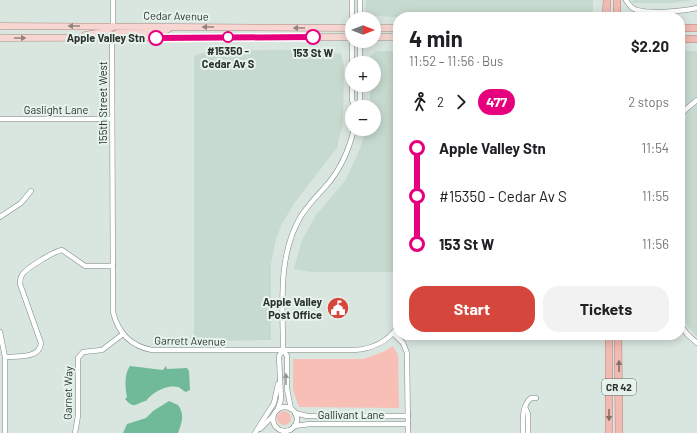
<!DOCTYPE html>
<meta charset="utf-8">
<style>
:root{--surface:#fff;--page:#f2f2f2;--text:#202124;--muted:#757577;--accent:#d5473c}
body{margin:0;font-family:Barlow,sans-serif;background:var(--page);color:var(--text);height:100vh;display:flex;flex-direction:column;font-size:15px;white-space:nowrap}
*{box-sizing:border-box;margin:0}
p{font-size:13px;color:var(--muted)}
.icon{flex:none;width:22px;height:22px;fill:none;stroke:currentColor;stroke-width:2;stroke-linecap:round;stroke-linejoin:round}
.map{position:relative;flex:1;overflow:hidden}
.details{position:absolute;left:393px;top:12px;width:292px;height:328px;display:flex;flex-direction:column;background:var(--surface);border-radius:16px;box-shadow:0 2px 10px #0003}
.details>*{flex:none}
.badge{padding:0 8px;border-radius:13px;font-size:14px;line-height:26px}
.needle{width:26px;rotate:90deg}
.buttons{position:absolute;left:345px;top:12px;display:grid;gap:8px}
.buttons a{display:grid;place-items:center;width:36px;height:36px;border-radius:50%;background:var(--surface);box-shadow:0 2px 10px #0003;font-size:20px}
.map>.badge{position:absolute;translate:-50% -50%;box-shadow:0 0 0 2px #fff}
.legs{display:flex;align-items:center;gap:6px;height:44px;padding:0 16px;font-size:13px}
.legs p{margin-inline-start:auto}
.overview{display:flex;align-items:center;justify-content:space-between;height:68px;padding:0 16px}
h1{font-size:22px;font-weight:700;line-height:30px}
.action{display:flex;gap:8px;margin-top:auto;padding:8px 16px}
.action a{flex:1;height:46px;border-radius:16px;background:var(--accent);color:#fff;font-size:16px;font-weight:700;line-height:46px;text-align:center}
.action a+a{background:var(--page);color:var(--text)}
ul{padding:0 16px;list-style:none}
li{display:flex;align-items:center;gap:14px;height:48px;font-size:15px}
li i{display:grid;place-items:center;width:6px;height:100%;margin:0 5px;background:currentColor}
li i::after{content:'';width:10px;height:10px;margin:-5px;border:3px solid;border-radius:50%;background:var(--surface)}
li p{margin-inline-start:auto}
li:first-child i{background:linear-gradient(#0000 50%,currentColor 0)}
li:last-child i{background:linear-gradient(currentColor 50%,#0000 0)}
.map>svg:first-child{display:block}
.built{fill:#c6dacf}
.green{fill:#f8bfb6}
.water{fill:#71ba99}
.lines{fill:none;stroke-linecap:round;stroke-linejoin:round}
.minor-casing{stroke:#7d8882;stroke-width:5.5}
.major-casing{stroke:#ac8a84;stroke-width:7}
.highway-casing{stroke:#ac8a84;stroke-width:8}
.minor{stroke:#fff;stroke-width:4.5}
.major{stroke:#f7d6d1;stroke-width:6}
.highway{stroke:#f1bab2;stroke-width:7}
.oneway{fill:#928480}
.oneway2{fill:#856f69}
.oneway3{fill:#969896}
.line-1-casing{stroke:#fff;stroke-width:9}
.line-1{stroke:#e6007e;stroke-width:6}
.stop-1-dot{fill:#fff;stroke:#e6007e;stroke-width:2}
.labels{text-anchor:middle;stroke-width:4;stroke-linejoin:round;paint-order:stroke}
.shield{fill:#e6f3ec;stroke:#646b67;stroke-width:1}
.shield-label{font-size:10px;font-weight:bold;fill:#2c312e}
.street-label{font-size:11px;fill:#2c312e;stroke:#e6f3ec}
.stop-label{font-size:11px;font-weight:bold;fill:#2c312e;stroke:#e6f3ec}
.poi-label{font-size:11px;font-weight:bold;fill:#2c312e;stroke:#e6f3ec;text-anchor:end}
</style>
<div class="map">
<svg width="697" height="433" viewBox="0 0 697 433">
<rect width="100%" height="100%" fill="#d9e6df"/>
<g class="built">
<polygon points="366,0 593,0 593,16 398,17 370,16 365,13"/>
<polygon points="633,0 693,0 673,3 632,3"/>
<polygon points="265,50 309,50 341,54 344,66 343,123 337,148 295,202 282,224 276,239 271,264 271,340 194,341 194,56 208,51"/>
<polygon points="376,51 398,51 398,272 311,272 294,269 302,240 316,215 346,180 361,146 366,129 374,129 374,107 370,107 370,85 374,85 374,63 370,63 370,57"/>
<polygon points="680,51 697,51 697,337 680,317 680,131 687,115 680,114"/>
</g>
<g class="green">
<polygon points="393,346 398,355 399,408 299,407 293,390 293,359 363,359 383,352"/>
<circle cx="284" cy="418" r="7"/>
</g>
<g class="water">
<path d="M 130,366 L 163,370 L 166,366 L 167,369 L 187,368 L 189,371 L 190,390 L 186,392 C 183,391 181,388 178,387 C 167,384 151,393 146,401 C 137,402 135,411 125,399 L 127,397 C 125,388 124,374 130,366 Z"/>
<path d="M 169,401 L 178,405 C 185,415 182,422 178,433 L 123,433 L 127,424 L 146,418 L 153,411 Z"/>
</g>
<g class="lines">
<g class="minor-casing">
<g id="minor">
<polyline points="113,0 113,26"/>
<path d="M 626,0 C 629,5 632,9 637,10 C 649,14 684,11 697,8"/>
<polyline points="352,19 352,0"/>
<polyline points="360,19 360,0"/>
<path d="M 112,38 L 113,312 C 118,332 130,346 152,350 L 354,350 C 372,349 388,341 398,327"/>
<polyline points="360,41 360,63"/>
<polyline points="352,63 352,41"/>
<polyline points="352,85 352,100 355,107"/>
<polyline points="358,107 360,100 360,85"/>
<polyline points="680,117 685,110 697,100"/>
<polyline points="0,119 112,119"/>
<polyline points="0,217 21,203 31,191"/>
<polyline points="680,324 687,334 697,343"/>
<polyline points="0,332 5,357 5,433"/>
<polyline points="393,333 403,343 407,353 408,433"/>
<path d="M 5,357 C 17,356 40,359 41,343 L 20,284 C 20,281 20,278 22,275 C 26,268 55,251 62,250 L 85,266 L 113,266"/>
<circle cx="285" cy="419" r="12"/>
<polyline points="278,409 281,399 279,356 283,350"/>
<path d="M 291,409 L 287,389 L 287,356 L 283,350 C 283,305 277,256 301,216 C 308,205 317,196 326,186 C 341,169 349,150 354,129"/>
<polyline points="526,409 528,414 528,433"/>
<polyline points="295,413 307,416 408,416"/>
<polyline points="294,426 310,424 408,424"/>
<polyline points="260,429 273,416"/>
<polyline points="75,433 78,416 78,358 83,352 102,350 123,334"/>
<polyline points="255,433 274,403 278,384"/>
<path d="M 523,433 C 523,422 521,406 531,398 L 536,398"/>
</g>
</g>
<g class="major-casing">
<g id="major">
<polyline points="0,26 352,28"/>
<polyline points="374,28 398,28"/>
<polyline points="85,35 108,31 113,26"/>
<polyline points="374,37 398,37"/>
<polyline points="0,38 352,37"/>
<polyline points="112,38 117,33 163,32 170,28"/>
</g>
</g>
<g class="highway-casing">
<g id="highway">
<polyline points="617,0 617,17"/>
<polyline points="606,17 607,0"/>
<polyline points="680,28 697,28"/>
<polyline points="680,39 697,39"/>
<polyline points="618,335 619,433"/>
<polyline points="609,433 609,335"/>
</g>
</g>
<use href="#minor" class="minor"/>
<use href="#major" class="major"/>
<use href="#highway" class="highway"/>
</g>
<defs><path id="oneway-solid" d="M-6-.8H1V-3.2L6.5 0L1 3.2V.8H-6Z"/></defs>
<g class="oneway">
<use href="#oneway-solid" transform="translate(74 26) rotate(180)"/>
<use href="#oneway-solid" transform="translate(208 27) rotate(-180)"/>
<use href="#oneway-solid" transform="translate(299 28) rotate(-180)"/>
<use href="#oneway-solid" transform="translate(20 38)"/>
</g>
<g class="oneway2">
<use href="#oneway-solid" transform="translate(619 366) rotate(-90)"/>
<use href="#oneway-solid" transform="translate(609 415) rotate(90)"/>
</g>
<use class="oneway3" href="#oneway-solid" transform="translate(286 379) rotate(-91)"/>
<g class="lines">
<g class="line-1-casing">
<polyline id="line-1" points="156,38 313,37"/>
</g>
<use href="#line-1" class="line-1"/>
</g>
<defs>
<g id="civic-disc" transform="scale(1.15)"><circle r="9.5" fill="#d5473c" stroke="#e6f3ec"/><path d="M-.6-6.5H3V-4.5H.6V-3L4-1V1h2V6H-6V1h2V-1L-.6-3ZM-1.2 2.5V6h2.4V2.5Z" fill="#fff"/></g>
</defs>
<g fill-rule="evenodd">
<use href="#civic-disc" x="338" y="308"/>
</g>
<g class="stop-1-dot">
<circle cx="228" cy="37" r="5"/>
<circle cx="313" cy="37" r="7"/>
<circle cx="156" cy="38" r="7"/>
</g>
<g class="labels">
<rect class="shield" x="602" y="379" width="34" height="16" rx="3"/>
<g class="shield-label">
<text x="619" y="391">CR 42</text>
</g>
<g class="street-label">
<text transform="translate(176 16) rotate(1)" y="4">Cedar Avenue</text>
<text transform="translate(103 103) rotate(-90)" y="4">155th Street West</text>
<text x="56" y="114">Gaslight Lane</text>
<text transform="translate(190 341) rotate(1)" y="4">Garrett Avenue</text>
<text transform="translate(68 393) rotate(-89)" y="4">Garnet Way</text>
<text x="351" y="419">Gallivant Lane</text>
</g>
<g class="stop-label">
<text x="145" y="42" text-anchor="end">Apple Valley Stn</text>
<text x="228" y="55">#15350 -<tspan x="228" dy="13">Cedar Av S</tspan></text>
<text x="313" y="57">153 St W</text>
</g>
<g class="poi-label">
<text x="322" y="306">Apple Valley<tspan x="322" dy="13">Post Office</tspan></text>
</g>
</g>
</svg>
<div class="buttons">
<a><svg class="needle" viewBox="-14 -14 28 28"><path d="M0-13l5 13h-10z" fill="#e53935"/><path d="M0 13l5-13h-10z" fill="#757577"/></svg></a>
<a>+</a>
<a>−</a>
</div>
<section class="details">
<div class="overview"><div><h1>4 min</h1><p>11:52 – 11:56 · Bus</p></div><b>$2.20</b></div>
<div class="legs"><svg class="icon" aria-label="walk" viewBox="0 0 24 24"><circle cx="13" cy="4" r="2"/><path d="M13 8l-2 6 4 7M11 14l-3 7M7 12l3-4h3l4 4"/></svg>2<svg class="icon" aria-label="forward" viewBox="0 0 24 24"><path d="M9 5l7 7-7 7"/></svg><b class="badge" style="background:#e6007e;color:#fff">477</b><p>2 stops</p></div>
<ul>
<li><i style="color:#e6007e"></i><b>Apple Valley Stn</b><p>11:54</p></li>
<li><i style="color:#e6007e"></i><span>#15350 - Cedar Av S</span><p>11:55</p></li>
<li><i style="color:#e6007e"></i><b>153 St W</b><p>11:56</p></li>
</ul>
<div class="action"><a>Start</a><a>Tickets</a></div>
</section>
</div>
